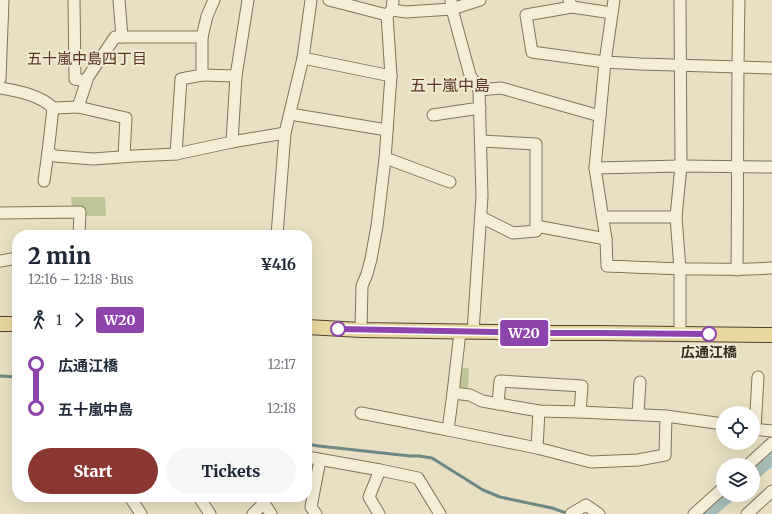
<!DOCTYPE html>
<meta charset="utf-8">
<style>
:root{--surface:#fff;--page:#f6f6f7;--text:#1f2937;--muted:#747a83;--accent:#8a3732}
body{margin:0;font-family:Merriweather,"Noto Sans JP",serif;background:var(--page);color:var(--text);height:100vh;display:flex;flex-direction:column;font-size:15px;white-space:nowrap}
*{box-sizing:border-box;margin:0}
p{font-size:13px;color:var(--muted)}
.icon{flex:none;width:22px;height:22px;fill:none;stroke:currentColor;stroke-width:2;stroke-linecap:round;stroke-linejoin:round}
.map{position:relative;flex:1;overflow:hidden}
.drawer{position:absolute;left:12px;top:230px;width:300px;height:272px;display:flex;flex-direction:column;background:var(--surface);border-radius:16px;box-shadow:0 4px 16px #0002}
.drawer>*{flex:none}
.badge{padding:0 8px;border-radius:3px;font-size:14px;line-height:26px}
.tools{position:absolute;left:716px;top:406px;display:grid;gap:8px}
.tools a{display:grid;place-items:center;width:44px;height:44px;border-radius:50%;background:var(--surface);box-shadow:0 4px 16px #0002;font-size:20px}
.map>.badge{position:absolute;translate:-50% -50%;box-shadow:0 0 0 2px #fff}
.legs{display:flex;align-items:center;gap:6px;height:44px;padding:0 16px;font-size:13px}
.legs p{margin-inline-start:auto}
.headline{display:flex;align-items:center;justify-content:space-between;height:68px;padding:0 16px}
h1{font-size:22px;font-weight:800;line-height:30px}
.action{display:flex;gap:8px;margin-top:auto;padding:8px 16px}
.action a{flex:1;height:46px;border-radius:24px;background:var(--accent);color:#fff;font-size:16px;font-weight:800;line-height:46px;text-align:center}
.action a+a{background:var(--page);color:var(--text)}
ul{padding:0 16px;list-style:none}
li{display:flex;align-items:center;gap:14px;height:44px;font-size:15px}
li i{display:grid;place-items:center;width:6px;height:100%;margin:0 5px;background:currentColor}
li i::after{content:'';width:10px;height:10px;margin:-5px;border:3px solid;border-radius:50%;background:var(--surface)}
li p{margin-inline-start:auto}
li:first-child i{background:linear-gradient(#0000 50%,currentColor 0)}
li:last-child i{background:linear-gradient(currentColor 50%,#0000 0)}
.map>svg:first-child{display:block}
.green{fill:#bec699}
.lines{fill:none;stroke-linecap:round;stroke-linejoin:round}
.stream{stroke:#6d8984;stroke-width:3}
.river{stroke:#a5bcb7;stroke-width:17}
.minor-casing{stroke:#81725c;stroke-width:13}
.major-casing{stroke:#4f4130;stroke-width:16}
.minor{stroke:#f5edd5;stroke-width:11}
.major{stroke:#e9d69e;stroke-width:14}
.line-1-casing{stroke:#fff;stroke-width:9}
.line-1{stroke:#8e44ad;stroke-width:6}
.stop-1-dot{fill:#fff;stroke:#8e44ad;stroke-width:2}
.labels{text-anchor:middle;stroke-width:4;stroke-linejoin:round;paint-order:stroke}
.stop-label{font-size:14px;font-weight:bold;fill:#332a1e;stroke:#f1ead2}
.neighbourhood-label{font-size:15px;fill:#5b3222;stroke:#f1ead2}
.quarter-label{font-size:16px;fill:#5b3222;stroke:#f1ead2}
</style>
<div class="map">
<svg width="772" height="514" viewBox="0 0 772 514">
<rect width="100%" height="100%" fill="#e9e0c3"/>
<g class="green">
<polygon points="71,197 105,197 106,216 86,216 85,210 72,210"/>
<polygon points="459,368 469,368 468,391 458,388"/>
</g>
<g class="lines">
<g class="stream">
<polyline points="0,376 17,377"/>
<polyline points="307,444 319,446 410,456 419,456 432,458 483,490 500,497 552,508 569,514"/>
</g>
<g class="river">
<polyline points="753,472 772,455"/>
<polyline points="704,514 726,495"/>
</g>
<g class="minor-casing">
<g id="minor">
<polyline points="74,0 75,79 86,81"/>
<polyline points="119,0 122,37"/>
<polyline points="329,0 387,15"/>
<polyline points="451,0 452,9 470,75 479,90 501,88 600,116"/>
<polyline points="569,0 572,7 526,15 532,52 605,62 641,64 772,68"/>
<path d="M 614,0 L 605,62 L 595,168 L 606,239 L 607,266 C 662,268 717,271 772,268"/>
<polyline points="572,7 612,13"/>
<polyline points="392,10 393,0"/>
<polyline points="387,15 392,10 406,12 452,9 480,0"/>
<polyline points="303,58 391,76"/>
<polyline points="202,75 236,76"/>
<polyline points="0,79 3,0"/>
<path d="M 0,88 C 18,91 40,95 53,108 L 48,152 L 55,156 L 93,159 L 134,156 L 176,154 L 232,142 L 285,133"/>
<polyline points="78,107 126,118 124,156"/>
<polyline points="53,108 78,107 88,77 115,37 202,37"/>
<polyline points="290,114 387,130"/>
<polyline points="433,115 480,108"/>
<polyline points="232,142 236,76 248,0"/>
<polyline points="176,154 181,79 202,75 202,37 207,16 214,0"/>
<polyline points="385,159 391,160 450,182"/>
<polyline points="595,168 681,166 772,167"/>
<polyline points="44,181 48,152"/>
<polyline points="0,213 80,212 79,235"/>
<polyline points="481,217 513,233 536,231 536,144 481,141"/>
<polyline points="603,217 676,217 681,166 680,0"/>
<polyline points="676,217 680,269 680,334"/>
<polyline points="536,226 606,239"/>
<polyline points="277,235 285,133 303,58 311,0"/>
<polyline points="0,261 17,258"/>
<path d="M 737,270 C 738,180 737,90 739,0"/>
<polyline points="361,330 362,286 367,274 371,259 377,226 385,159 391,76 387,15"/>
<polyline points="460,332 453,393 470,395 482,401 539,411 580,412 666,416 723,424"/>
<polyline points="473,332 482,196 479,90"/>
<polyline points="453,393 448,430 537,448"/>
<polyline points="498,404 500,381 582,386 580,412"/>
<polyline points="539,411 537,448 591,462 638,460 665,455 666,416"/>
<polyline points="361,413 448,430"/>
<polyline points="638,414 640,382"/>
<polyline points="753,429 772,431"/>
<polyline points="755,429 758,377"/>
<polyline points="307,457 380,470 418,478 440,514"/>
<polyline points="748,465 772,443"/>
<polyline points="130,497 141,514"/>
<polyline points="199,497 210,514"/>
<polyline points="264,503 271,514"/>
<polyline points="253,514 264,503 266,497"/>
<polyline points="316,514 311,507 320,460"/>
<polyline points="379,514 369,497 380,470"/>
<polyline points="571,514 586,505 599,514"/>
<polyline points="694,514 723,488"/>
<polyline points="747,514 772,491"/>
</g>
</g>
<g class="major-casing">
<g id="major">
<polyline points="0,324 17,324"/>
<polyline points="307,327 361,330 550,333 598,333 772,335"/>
</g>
</g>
<use href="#minor" class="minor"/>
<use href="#major" class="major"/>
</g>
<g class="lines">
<g class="line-1-casing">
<polyline id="line-1" points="338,329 550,333 598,333 709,334"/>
</g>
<use href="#line-1" class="line-1"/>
</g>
<g class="stop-1-dot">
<circle cx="338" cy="329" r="7"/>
<circle cx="709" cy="334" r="7"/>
</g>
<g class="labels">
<g class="stop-label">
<text x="709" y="357">広通江橋</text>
</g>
<g class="neighbourhood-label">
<text x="87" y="64">五十嵐中島四丁目</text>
</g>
<g class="quarter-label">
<text x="450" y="91">五十嵐中島</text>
</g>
</g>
</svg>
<div class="tools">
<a><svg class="icon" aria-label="locate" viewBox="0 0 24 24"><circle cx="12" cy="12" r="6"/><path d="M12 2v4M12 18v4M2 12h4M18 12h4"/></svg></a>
<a><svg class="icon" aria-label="layers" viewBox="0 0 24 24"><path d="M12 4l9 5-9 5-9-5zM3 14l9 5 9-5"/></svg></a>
</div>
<b class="badge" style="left:524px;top:333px;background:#8e44ad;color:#fff">W20</b>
<section class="drawer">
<div class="headline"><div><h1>2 min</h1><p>12:16 – 12:18 · Bus</p></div><b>¥416</b></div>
<div class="legs"><svg class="icon" aria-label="walk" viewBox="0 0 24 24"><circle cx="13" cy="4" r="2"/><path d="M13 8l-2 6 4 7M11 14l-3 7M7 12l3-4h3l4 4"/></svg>1<svg class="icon" aria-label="forward" viewBox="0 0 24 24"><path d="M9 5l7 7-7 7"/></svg><b class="badge" style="background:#8e44ad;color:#fff">W20</b></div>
<ul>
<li><i style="color:#8e44ad"></i><b>広通江橋</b><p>12:17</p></li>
<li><i style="color:#8e44ad"></i><b>五十嵐中島</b><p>12:18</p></li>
</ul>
<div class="action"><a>Start</a><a>Tickets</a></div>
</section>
</div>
